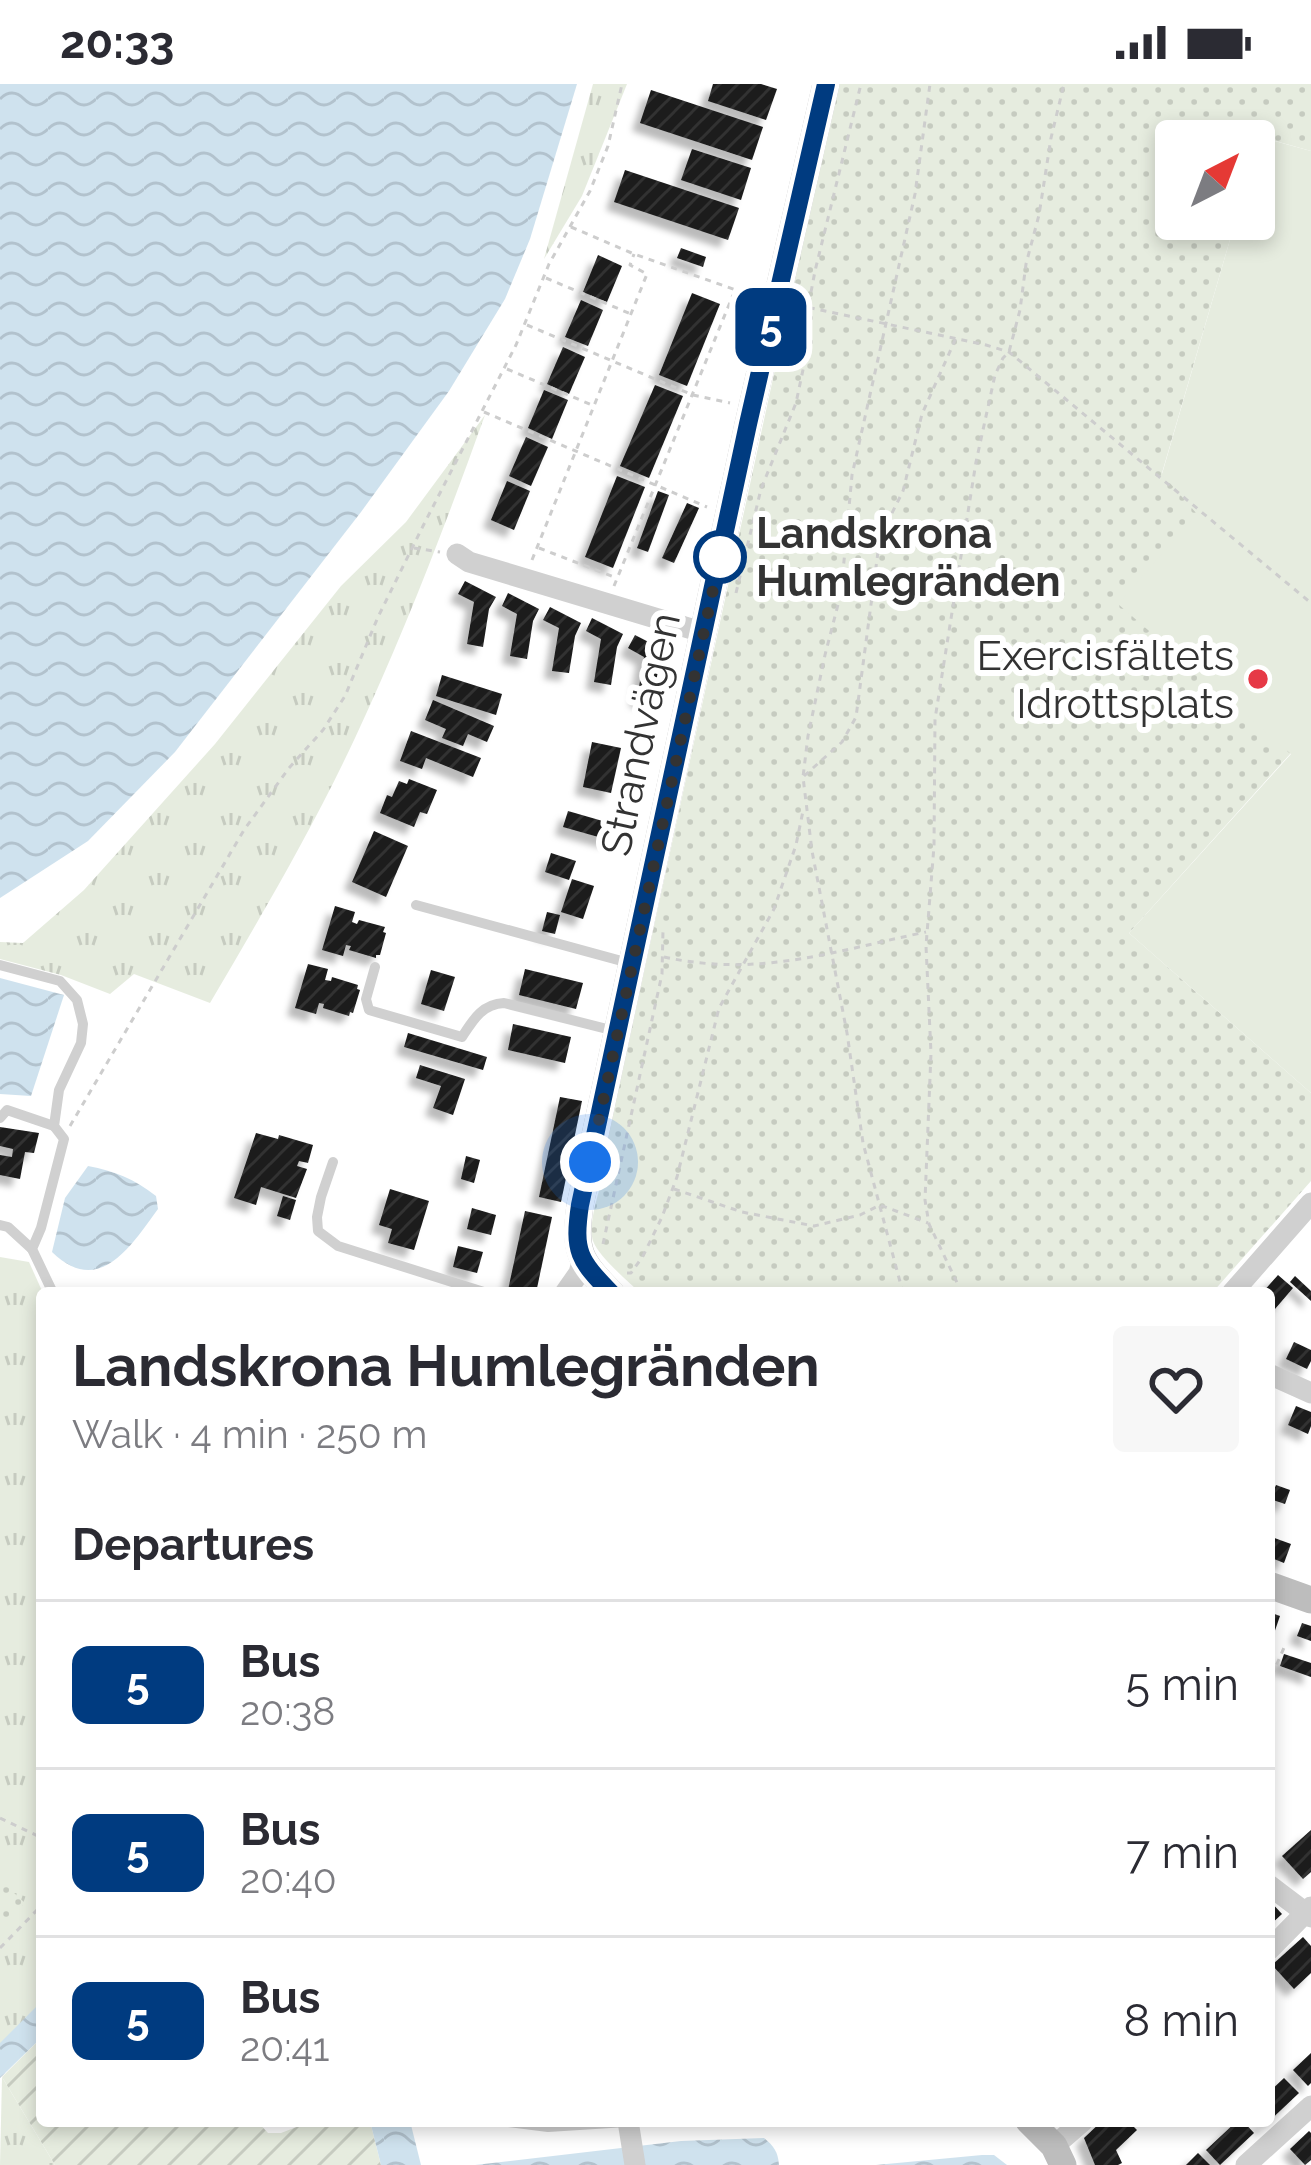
<!DOCTYPE html>
<meta charset="utf-8">
<style>
:root{--surface:#fff;--page:#f7f7f7;--text:#2b2b33;--muted:#7c7c81;--line:#e1e1e2}
body{margin:0;font-family:Raleway,sans-serif;background:var(--page);color:var(--text);height:100vh;display:flex;flex-direction:column;font-size:45px;white-space:nowrap}
*{box-sizing:border-box;margin:0}
p{font-size:39px;color:var(--muted)}
.icon{flex:none;width:66px;height:66px;fill:none;stroke:currentColor;stroke-width:2;stroke-linecap:round;stroke-linejoin:round}
.map{position:relative;flex:1;overflow:hidden}
.details{position:absolute;left:36px;top:1203px;width:1239px;height:840px;display:flex;flex-direction:column;background:var(--surface);border-radius:12px;box-shadow:0 6px 18px #0003}
.details>*{flex:none}
.badge{padding:0 24px;border-radius:18px;font-size:42px;line-height:78px}
.needle{width:78px;rotate:42deg}
.fabs{position:absolute;left:1155px;top:36px;display:grid;gap:24px}
.fabs a{display:grid;place-items:center;width:120px;height:120px;border-radius:12px;background:var(--surface);box-shadow:0 6px 18px #0003;font-size:60px}
.you{position:absolute;width:60px;height:60px;margin:-30px;border:9px solid #fff;border-radius:50%;background:#1a73e8;box-shadow:0 0 0 18px #1a73e833}
.map>.badge{position:absolute;translate:-50% -50%;box-shadow:0 0 0 6px #fff}
h2{padding:0 36px;font-size:45px;line-height:108px}
.round{display:grid;place-items:center;flex:none;width:126px;height:126px;border-radius:12px;background:var(--page)}
.summary{display:flex;align-items:center;justify-content:space-between;height:204px;padding:0 36px}
h1{font-size:57px;font-weight:700;line-height:90px}
ul{padding:0;list-style:none}
li{display:flex;align-items:center;gap:36px;height:168px;padding:0 36px;border-top:3px solid var(--line)}
li div{flex:1}
li b{display:block;font-size:45px}
li em{font-style:normal}
li .badge{min-width:132px;font-weight:700;text-align:center}
.status{display:flex;justify-content:space-between;align-items:center;height:84px;padding:0 60px;background:var(--surface);direction:ltr}
.status svg{height:33px;fill:currentColor}
.map>svg:first-child{display:block}
.grass{fill:url(#grass-tufts)}
.park{fill:url(#park-dots)}
.garden{fill:url(#garden-furrows)}
.pitch{fill:#e6ecdf}
.water{fill:url(#water-waves)}
.building{fill:url(#building-hatch);filter:url(#shadow)}
.lines{fill:none;stroke-linecap:round;stroke-linejoin:round}
.path{stroke:#cdcdcd;stroke-width:3;stroke-dasharray:6 6;stroke-linecap:butt}
.lane{stroke:#d0d0d0;stroke-width:10}
.street{stroke:#d0d0d0;stroke-width:21}
.secondary{stroke:#bdbdbd;stroke-width:27}
.line-casing{stroke:#fff;stroke-width:27}
.line{stroke:#003b80;stroke-width:18}
.walk{stroke:#333;stroke-width:12;stroke-dasharray:0 21.6}
.stop-dot{fill:#fff;stroke:#003b80;stroke-width:6}
.poi-dot{fill:#e63946;stroke:#fff;stroke-width:4.5}
.labels{text-anchor:middle;stroke-width:12;stroke-linejoin:round;paint-order:stroke}
.stop-label{font-size:42px;font-weight:bold;fill:#333;stroke:#fff;text-anchor:start}
.poi-label{font-size:42px;fill:#333;stroke:#fff;text-anchor:end}
.street-label{font-size:42px;fill:#333;stroke:#fff}
</style>
<div class="status"><b>20:33</b><svg viewBox="0 0 49 12"><path d="M0 12V9h3v3zM5 12V6h3v6zM10 12V3h3v9zM15 12V0h3v12zM26 1h20v11H26zM47 4h2v5h-2z"/></svg></div>
<div class="map">
<svg width="1311" height="2081" viewBox="0 0 1311 2081">
<defs>
<pattern id="grass-tufts" width="24" height="20" patternUnits="userSpaceOnUse" patternTransform="scale(3)"><rect width="24" height="20" fill="#e6ecdf"/><path d="M3 7l-1-3M5 7V3M7 7l1-3M15 17l-1-3M17 17v-4M19 17l1-3" fill="none" stroke="#c6cbc0"/></pattern>
<pattern id="park-dots" width="8" height="8" patternUnits="userSpaceOnUse" patternTransform="scale(3)"><rect width="8" height="8" fill="#e6ecdf"/><path d="M2 2h.1M6 6h.1" fill="none" stroke="#c6cbc0" stroke-width="1.8" stroke-linecap="round"/></pattern>
<pattern id="garden-furrows" width="10" height="10" patternUnits="userSpaceOnUse" patternTransform="scale(3)"><rect width="10" height="10" fill="#e6ecdf"/><path d="M-1 1l2-2M0 10L10 0M9 11l2-2" fill="none" stroke="#c6cbc0"/></pattern>
<pattern id="water-waves" width="16" height="10" patternUnits="userSpaceOnUse" patternTransform="scale(3)"><rect width="16" height="10" fill="#cfe2ee"/><path d="M0 5q4-4 8 0t8 0" fill="none" stroke="#b2c2cd"/></pattern>
<pattern id="building-hatch" width="6" height="6" patternUnits="userSpaceOnUse" patternTransform="scale(3)"><rect width="6" height="6" fill="#1a1a1a"/><path d="M-1 1l2-2M0 6l6-6M5 7l2-2" fill="none" stroke="#333"/></pattern>
<filter id="shadow"><feDropShadow dx="-8" dy="8" stdDeviation="3" flood-color="#0004"/></filter>
</defs>
<rect width="100%" height="100%" fill="#fff"/>
<g class="grass">
<polygon points="593,0 627,0 582,112 544,175"/>
<path d="M 485,331 C 446,440 404,549 355,654 C 312,746 261,832 210,919 L 134,890 L 110,910 L 61,891 L 0,875 L 0,858 L 23,859 L 84,806 L 215,660 L 341,502 L 406,438 Z"/>
<polygon points="0,1173 29,1178 43,1209 42,1918 0,1960"/>
<polygon points="2,1993 55,2081 0,2081"/>
</g>
<g class="park">
<path d="M 837,0 L 1311,0 L 1311,67 L 1261,53 L 1254,74 L 1254,57 L 1176,57 L 1176,135 L 1236,135 L 1162,389 L 1197,429 L 1291,669 L 1129,849 L 1311,1009 L 1311,1097 L 1212,1209 L 640,1209 C 627,1196 599,1173 593,1157 C 587,1139 602,1099 607,1079 L 604,1072 Z"/>
<polygon points="0,1796 25,1819 0,1845"/>
</g>
<polygon class="garden" points="42,1953 42,2037 257,2037 268,2049 281,2049 312,2037 370,2037 381,2081 55,2081 2,1993"/>
<polygon class="pitch" points="1260,53 1311,67 1311,1009 1129,849 1291,670 1118,520 1197,430 1162,390 1236,135 1254,135 1254,74"/>
<g class="water">
<polygon points="0,0 577,0 530,155 505,215 449,307 361,428 175,668 88,757 0,814"/>
<polygon points="0,894 64,911 31,1012 0,1010"/>
<path d="M 88,1082 C 115,1087 134,1095 156,1112 L 158,1125 C 131,1162 99,1214 52,1168 L 65,1114 Z"/>
<polygon points="42,1917 42,1953 0,1994 0,1959"/>
<polygon points="370,2037 410,2037 421,2081 381,2081"/>
<path d="M 764,2054 C 774,2062 778,2068 779,2081 L 475,2081 L 681,2057 Z"/>
<polygon points="994,2071 1007,2081 876,2081 982,2071"/>
</g>
<g class="building">
<polygon points="713,0 761,0 777,5 766,36 708,17"/>
<polygon points="651,6 763,43 752,76 640,39"/>
<polygon points="692,65 751,84 741,116 681,96"/>
<polygon points="625,86 739,124 728,156 614,118"/>
<polygon points="681,164 706,173 703,183 677,174"/>
<polygon points="598,171 622,182 607,218 583,208"/>
<polygon points="692,209 720,220 687,302 659,291"/>
<polygon points="581,216 603,226 588,262 565,253"/>
<polygon points="563,263 585,273 569,310 547,300"/>
<polygon points="655,301 683,312 649,394 620,382"/>
<polygon points="544,306 568,316 552,355 528,344"/>
<polygon points="526,353 548,363 531,402 509,392"/>
<polygon points="617,392 645,403 613,484 585,473"/>
<polygon points="507,397 530,407 514,446 491,436"/>
<polygon points="658,407 669,411 648,468 637,464"/>
<polygon points="687,419 699,424 674,479 662,474"/>
<polygon points="465,497 496,513 489,525 483,563 467,560 474,518 458,510"/>
<polygon points="508,509 539,525 533,537 527,575 510,572 517,530 502,522"/>
<polygon points="550,523 581,539 575,552 569,589 552,587 559,544 543,536"/>
<polygon points="592,534 623,550 617,563 611,601 594,598 601,555 586,547"/>
<polygon points="635,551 666,567 659,580 653,618 637,615 644,573 628,564"/>
<polygon points="442,591 502,610 496,631 436,612"/>
<polygon points="433,616 494,642 487,658 468,650 463,662 442,654 446,645 425,636"/>
<polygon points="411,647 481,674 473,693 426,674 422,685 400,677"/>
<polygon points="592,658 621,664 611,709 583,703"/>
<polygon points="409,695 437,706 427,730 420,728 414,743 380,729 387,711 392,713 399,697 407,700"/>
<polygon points="568,727 613,740 609,756 563,743"/>
<polygon points="374,747 408,762 386,813 352,798"/>
<polygon points="551,769 576,777 569,796 545,788"/>
<polygon points="572,795 594,802 583,835 561,828"/>
<polygon points="335,822 355,828 352,838 357,840 359,836 385,843 383,848 386,849 380,871 376,871 376,874 349,866 351,862 346,861 343,872 322,866"/>
<polygon points="547,828 560,831 555,850 542,847"/>
<polygon points="308,880 328,885 325,896 331,897 332,893 358,901 357,905 360,906 353,929 350,928 349,932 323,924 324,920 319,919 316,930 295,924"/>
<polygon points="525,885 583,899 576,925 519,911"/>
<polygon points="431,886 455,893 444,927 421,920"/>
<polygon points="513,940 571,953 565,979 508,966"/>
<polygon points="408,949 487,973 483,986 404,963"/>
<polygon points="420,981 465,995 453,1031 433,1024 441,1002 416,994"/>
<polygon points="560,1013 582,1017 561,1118 539,1113"/>
<polygon points="0,1043 39,1049 34,1069 25,1068 20,1095 0,1091 0,1071 12,1073 13,1065 0,1062"/>
<polygon points="256,1049 278,1055 279,1051 313,1061 308,1079 299,1077 297,1082 307,1085 296,1114 261,1103 256,1121 234,1114"/>
<polygon points="466,1072 480,1076 474,1099 461,1095"/>
<polygon points="390,1105 429,1117 414,1166 388,1159 392,1145 379,1141"/>
<polygon points="283,1112 296,1116 290,1136 277,1132"/>
<polygon points="472,1124 496,1131 491,1151 467,1145"/>
<polygon points="525,1127 552,1133 536,1209 508,1206"/>
<polygon points="458,1162 483,1168 477,1189 453,1183"/>
<polygon points="1278,1191 1293,1204 1269,1232 1269,1209 1262,1209"/>
<polygon points="1295,1192 1311,1207 1311,1217 1290,1198"/>
<polygon points="1294,1258 1311,1266 1311,1277 1307,1285 1286,1275"/>
<polygon points="1296,1322 1311,1328 1311,1342 1308,1350 1288,1341"/>
<polygon points="1276,1401 1290,1406 1285,1420 1270,1415"/>
<polygon points="1269,1452 1291,1460 1284,1479 1269,1473"/>
<polygon points="1269,1528 1280,1532 1270,1561 1269,1561"/>
<polygon points="1302,1539 1311,1542 1311,1557 1297,1552"/>
<polygon points="1284,1570 1311,1579 1311,1593 1280,1582"/>
<polygon points="1311,1746 1311,1788 1303,1795 1282,1772"/>
<polygon points="1269,1816 1282,1830 1269,1842"/>
<polygon points="1303,1853 1311,1862 1311,1889 1294,1905 1272,1881"/>
<polygon points="1311,1969 1311,1999 1308,2002 1293,1986"/>
<polygon points="1284,1994 1299,2009 1264,2042 1259,2037 1269,2037 1269,2008"/>
<polygon points="1102,2037 1128,2037 1137,2046 1116,2066 1122,2079 1118,2081 1095,2081 1084,2054"/>
<polygon points="1237,2037 1243,2037 1254,2049 1220,2081 1206,2066"/>
<polygon points="1309,2047 1311,2049 1311,2076 1305,2081 1290,2065"/>
<polygon points="1198,2069 1210,2081 1186,2081"/>
</g>
<g class="lines">
<g class="path">
<polyline points="571,143 634,170 753,212"/>
<polyline points="546,194 631,230"/>
<polyline points="797,221 986,261 1009,268 1311,519"/>
<polyline points="527,241 693,311 730,319"/>
<polyline points="507,285 592,321"/>
<polyline points="484,328 707,423"/>
<polyline points="414,464 440,468"/>
<polyline points="539,464 614,493"/>
<polyline points="532,476 647,190 630,181 634,170"/>
<polyline points="614,502 733,211"/>
<polyline points="736,509 761,405 796,319 804,281 808,224 815,187 861,0"/>
<polyline points="804,692 842,658 856,633 880,453 903,407 922,330 956,254"/>
<path d="M 664,873 C 760,894 834,867 926,848"/>
<polyline points="70,1042 244,746 289,684 323,646 345,612 378,533 423,442 516,261 549,180 590,107 608,62 622,0"/>
<polyline points="674,1105 742,1128 814,1142 860,1131 880,1121 928,1139"/>
<polyline points="603,1160 662,890 663,846"/>
<polyline points="627,1189 631,1189 643,1172 662,1133 677,1093 719,924 774,825 796,761 803,727"/>
<polyline points="903,1209 863,1059 847,949 812,767 803,693 808,652 825,571 841,509 852,391 915,110 930,0"/>
<polyline points="962,1209 929,1140 925,1116 931,969 926,862 934,762 935,635 976,378 995,291 1003,274 1009,268 1020,226 1026,180 1039,131 1051,54 1064,0"/>
<polyline points="1269,1586 1274,1587 1286,1559"/>
<polyline points="0,1734 42,1754"/>
<polyline points="0,1864 42,1821"/>
</g>
<g class="lane">
<polyline points="416,821 629,879"/>
<polyline points="0,881 60,897 77,916 83,940 81,959 59,1006 54,1042 64,1055 41,1144 32,1165 53,1209"/>
<path d="M 375,883 L 366,915 L 369,926 L 462,953 C 473,936 482,920 504,919 L 615,947"/>
<polyline points="0,1034 7,1026 54,1042"/>
<polyline points="333,1078 321,1113 317,1133 318,1147 338,1162 487,1209"/>
<polyline points="0,1141 8,1143 32,1165"/>
<polyline points="500,2037 548,2043 642,2037"/>
</g>
<g class="street">
<polyline points="457,470 469,478 705,549"/>
<polyline points="565,1209 579,1189 582,1178"/>
<polyline points="1232,1209 1311,1119"/>
<polyline points="1269,1290 1311,1309"/>
<polyline points="1269,1801 1311,1833"/>
<polyline points="1269,1866 1311,1823"/>
<polyline points="628,2037 635,2081"/>
<polyline points="1054,2062 1083,2037"/>
<polyline points="1246,2081 1311,2022"/>
</g>
<g class="secondary">
<path d="M 611,1209 C 579,1176 574,1168 580,1121 L 748,340 L 826,0"/>
<polyline points="1269,1501 1311,1516"/>
<polyline points="1029,2037 1054,2062 1063,2081"/>
</g>
</g>
<g class="lines">
<g class="line-casing">
<path id="line" d="M 611,1209 C 579,1176 573,1168 580,1121 L 748,340 L 826,0"/>
</g>
<use href="#line" class="line"/>
<polyline class="walk" points="590,1078 720,473"/>
</g>
<circle class="stop-dot" cx="720" cy="473" r="24"/>
<circle class="poi-dot" cx="1258" cy="595" r="12"/>
<g class="labels">
<g class="stop-label">
<text x="756" y="464">Landskrona<tspan x="756" dy="48">Humlegränden</tspan></text>
</g>
<g class="poi-label">
<text x="1234" y="586">Exercisfältets<tspan x="1234" dy="48">Idrottsplats</tspan></text>
</g>
<g class="street-label">
<text transform="translate(640 650) rotate(-78)" y="15">Strandvägen</text>
</g>
</g>
</svg>
<div class="fabs">
<a><svg class="needle" viewBox="-14 -14 28 28"><path d="M0-13l5 13h-10z" fill="#e53935"/><path d="M0 13l5-13h-10z" fill="#7c7c81"/></svg></a>
</div>
<div class="you" style="left:590px;top:1078px"></div>
<b class="badge" style="left:771px;top:243px;background:#003b80;color:#fff">5</b>
<section class="details">
<div class="summary"><div><h1>Landskrona Humlegränden</h1><p>Walk · 4 min · 250 m</p></div><a class="round"><svg class="icon" aria-label="heart" viewBox="0 0 24 24"><path d="M12 20l-8-8c-3-5 5-10 8-4 3-6 11-1 8 4z"/></svg></a></div>
<h2>Departures</h2>
<ul>
<li><span class="badge" style="background:#003b80;color:#fff">5</span><div><b>Bus</b><p>20:38</p></div><em>5 min</em></li>
<li><span class="badge" style="background:#003b80;color:#fff">5</span><div><b>Bus</b><p>20:40</p></div><em>7 min</em></li>
<li><span class="badge" style="background:#003b80;color:#fff">5</span><div><b>Bus</b><p>20:41</p></div><em>8 min</em></li>
</ul>
</section>
</div>
